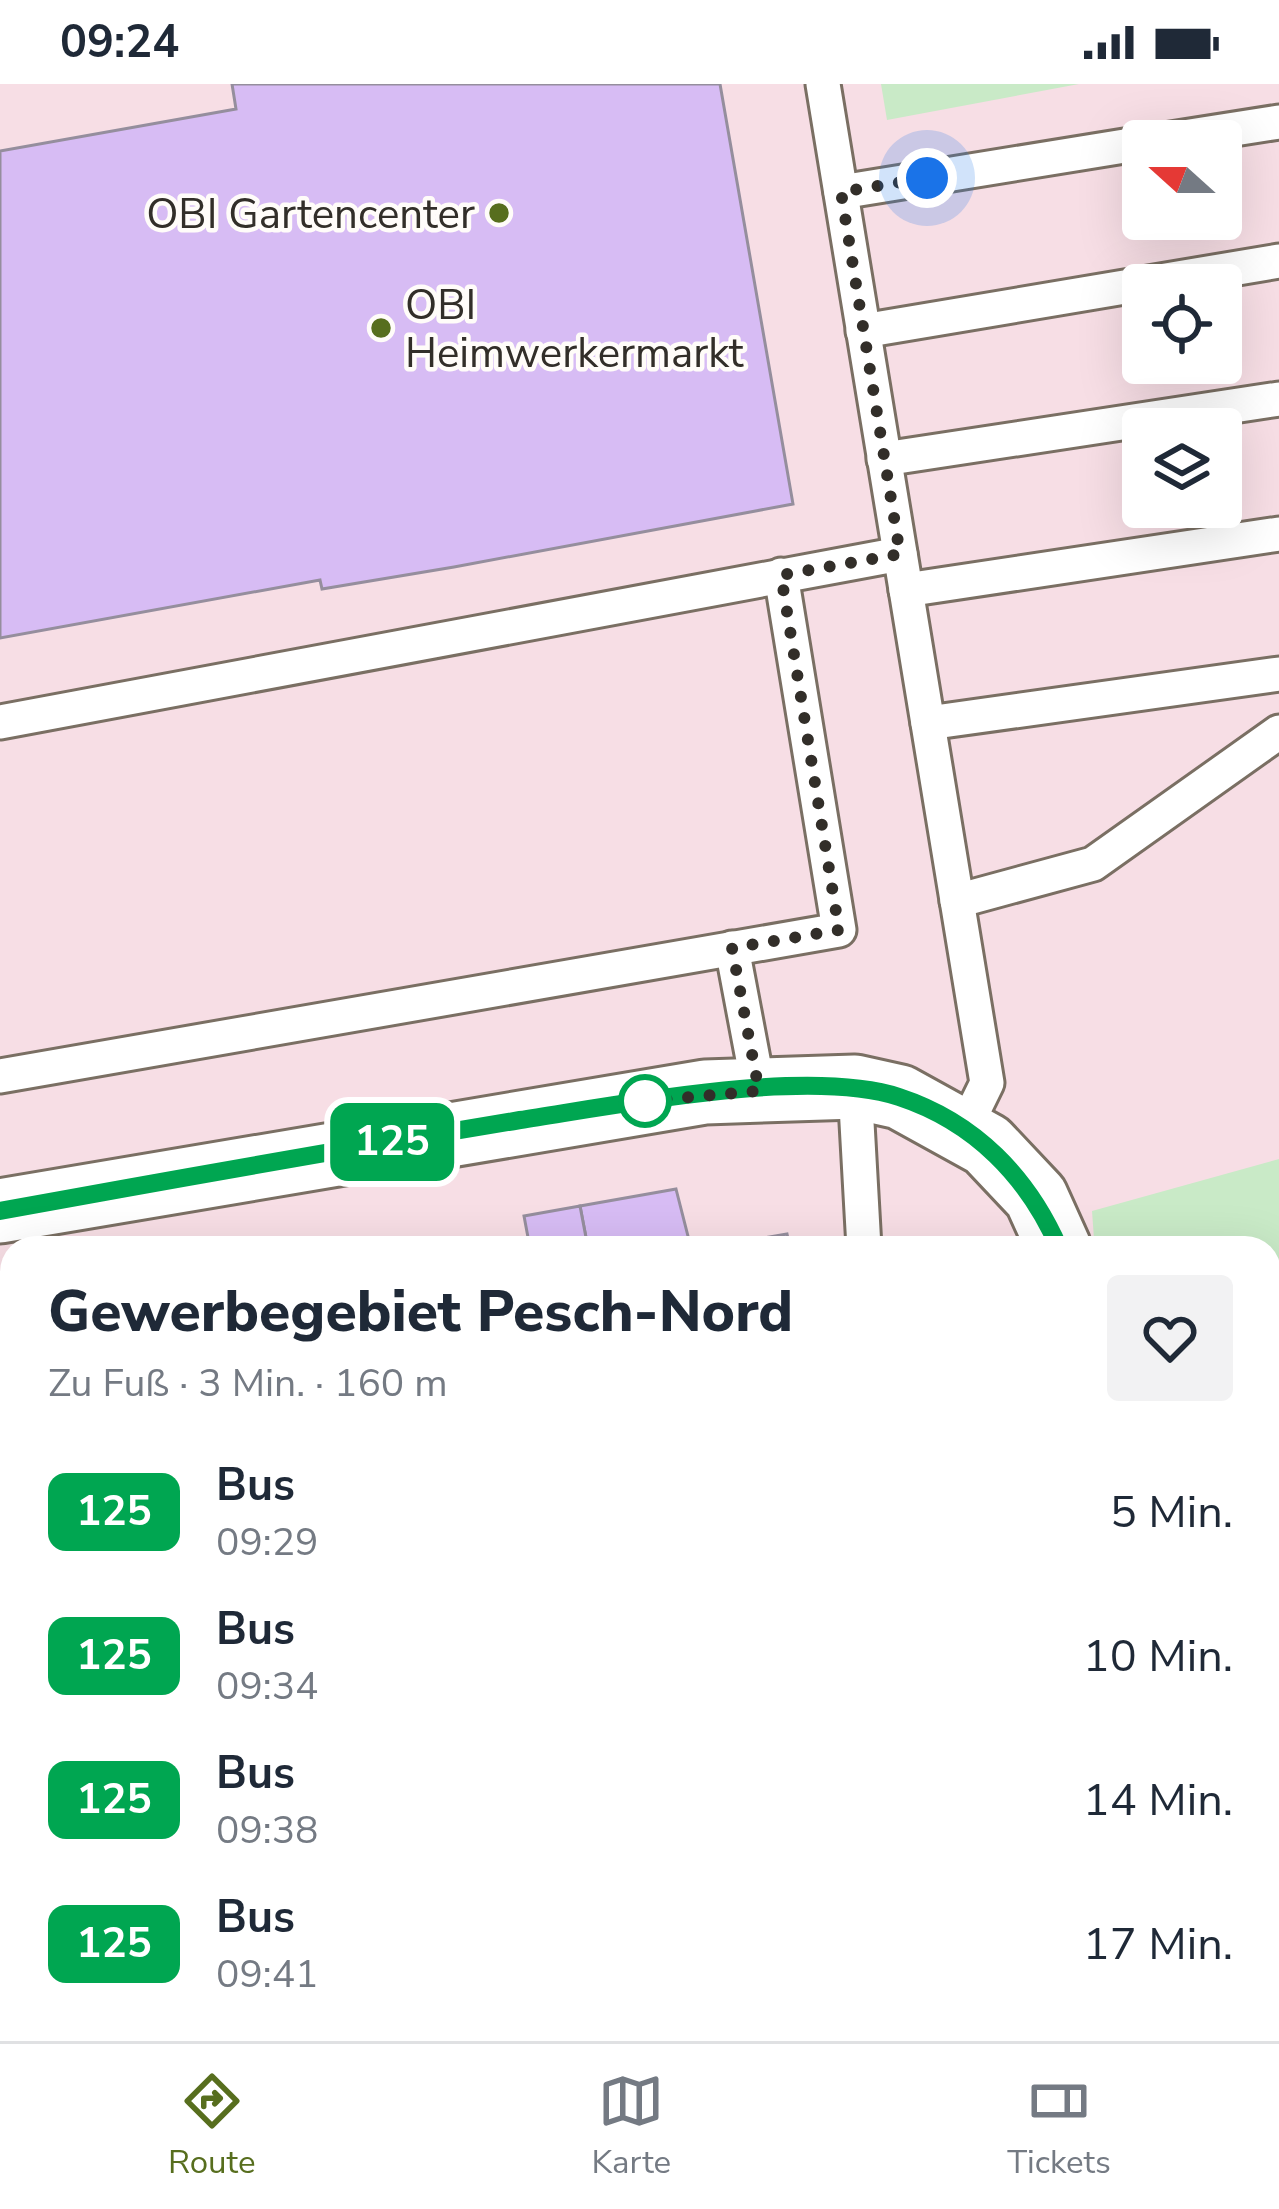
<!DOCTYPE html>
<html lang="de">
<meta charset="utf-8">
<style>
:root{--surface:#fff;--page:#f2f2f3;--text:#1f2937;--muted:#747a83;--line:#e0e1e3;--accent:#576e1e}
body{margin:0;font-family:"Nunito Sans",sans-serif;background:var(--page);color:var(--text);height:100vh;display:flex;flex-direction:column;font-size:45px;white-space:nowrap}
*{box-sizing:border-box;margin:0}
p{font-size:39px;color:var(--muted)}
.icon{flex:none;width:66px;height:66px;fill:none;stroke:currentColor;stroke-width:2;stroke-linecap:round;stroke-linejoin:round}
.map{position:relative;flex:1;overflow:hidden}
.side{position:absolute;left:0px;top:1152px;width:1281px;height:807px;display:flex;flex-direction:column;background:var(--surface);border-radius:36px 36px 0 0;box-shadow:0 12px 48px #0002}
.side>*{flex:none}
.badge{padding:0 24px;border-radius:18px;font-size:42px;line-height:78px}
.needle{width:78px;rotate:291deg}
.fabs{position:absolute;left:1122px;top:36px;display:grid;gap:24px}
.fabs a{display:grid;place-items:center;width:120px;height:120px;border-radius:12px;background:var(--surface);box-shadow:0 12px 48px #0002;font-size:60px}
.you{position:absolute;width:60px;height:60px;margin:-30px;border:9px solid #fff;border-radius:50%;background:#1a73e8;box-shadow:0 0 0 18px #1a73e833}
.map>.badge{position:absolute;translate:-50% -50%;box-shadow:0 0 0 6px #fff}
.round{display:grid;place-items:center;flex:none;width:126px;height:126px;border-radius:12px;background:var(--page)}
.headline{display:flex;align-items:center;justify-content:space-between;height:204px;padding:0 48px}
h1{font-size:57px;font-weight:800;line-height:90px}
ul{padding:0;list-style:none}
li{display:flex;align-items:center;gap:36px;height:144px;padding:0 48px}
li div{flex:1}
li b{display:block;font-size:45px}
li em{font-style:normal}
li .badge{min-width:132px;font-weight:700;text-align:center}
.status{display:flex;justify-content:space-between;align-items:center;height:84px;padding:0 60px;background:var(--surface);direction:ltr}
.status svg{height:33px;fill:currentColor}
.tab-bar{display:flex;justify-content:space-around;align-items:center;height:168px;border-top:3px solid var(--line);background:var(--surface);font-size:33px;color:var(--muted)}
.tab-bar a{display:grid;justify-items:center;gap:6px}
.tab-bar .selected{color:var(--accent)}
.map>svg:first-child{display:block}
.commercial{fill:#f7dee5;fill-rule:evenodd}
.green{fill:#c9eac7}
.building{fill:#d7bcf4;stroke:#958e9d;stroke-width:3}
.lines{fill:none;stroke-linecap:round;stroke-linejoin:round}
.service-casing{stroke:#7a6f63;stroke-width:39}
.minor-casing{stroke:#7a6f63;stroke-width:69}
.secondary-casing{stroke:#7a6f63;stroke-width:72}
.service{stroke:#fff;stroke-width:33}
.minor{stroke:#fff;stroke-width:63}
.secondary{stroke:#fff;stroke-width:66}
.line-casing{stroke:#fff;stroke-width:27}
.line{stroke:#00a651;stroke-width:18}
.walk{stroke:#322e29;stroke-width:12;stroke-dasharray:0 21.6}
.poi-dot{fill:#576e1e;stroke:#fffcf9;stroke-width:4.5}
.stop-dot{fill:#fff;stroke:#00a651;stroke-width:6}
.labels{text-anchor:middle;stroke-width:9;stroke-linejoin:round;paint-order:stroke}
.poi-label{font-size:42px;fill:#322e29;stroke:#fffcf9;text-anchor:end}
</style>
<div class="status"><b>09:24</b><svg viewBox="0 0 49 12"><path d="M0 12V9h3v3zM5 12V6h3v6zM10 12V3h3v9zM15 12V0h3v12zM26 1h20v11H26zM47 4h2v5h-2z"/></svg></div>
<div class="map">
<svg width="1279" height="1957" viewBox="0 0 1279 1957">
<rect width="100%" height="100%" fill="#faede0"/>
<path class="commercial" d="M 0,0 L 1279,0 L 1279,1957 L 0,1957 ZM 1143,57 L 1221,57 L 1221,135 L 1143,135 ZM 1143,201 L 1221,201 L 1221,279 L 1143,279 ZM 1143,345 L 1221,345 L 1221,423 L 1143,423 ZM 12,1164 L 1269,1164 L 1269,1947 L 12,1947 Z"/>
<g class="green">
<polygon points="881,0 1079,0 887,36"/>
<polygon points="1279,1075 1279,1202 1269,1201 1269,1164 1106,1164 1094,1155 1092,1127"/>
<polygon points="1269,1286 1279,1291 1279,1417 1269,1411"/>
</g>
<g class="building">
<polygon points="232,0 720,0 793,420 454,483 322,505 320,496 0,554 0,67 236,25"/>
<polygon points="676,1105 691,1164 588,1164 580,1122"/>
<polygon points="580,1122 588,1164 530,1164 524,1132"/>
<polygon points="787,1150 790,1164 706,1164"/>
<polygon points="12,1211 12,1320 0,1322 0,1213"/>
<polygon points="1,1734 12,1792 12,1947 40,1947 42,1957 0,1957"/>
<polygon points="111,1947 311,1947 254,1957 112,1957"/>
<polygon points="890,1947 1004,1947 1006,1956 891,1957"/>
</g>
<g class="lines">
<g class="service-casing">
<g id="service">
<polyline points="823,0 987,999 964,1046"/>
<polyline points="1158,57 1279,38"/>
<polyline points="841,108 1143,59"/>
<polyline points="863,247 1279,177"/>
<polyline points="884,375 1279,315"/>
<polyline points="906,506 1279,450"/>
<polyline points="0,638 900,470"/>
<polyline points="928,639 1279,590"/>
<polyline points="957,817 1093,780 1279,648"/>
<polyline points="732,864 759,1007"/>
<polyline points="0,992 839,846 781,491"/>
<polyline points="855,1003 864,1164"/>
<polyline points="0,1497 12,1561"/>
<polyline points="0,1698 12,1711"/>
<polyline points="1269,1834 1279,1830"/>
<polyline points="68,1947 69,1957"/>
<polyline points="100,1947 102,1957"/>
</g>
</g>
<g class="minor-casing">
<g id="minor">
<polyline points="0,1127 705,1008 855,1003 900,1013 987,1061 1036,1113 1059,1164"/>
<polyline points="1269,1477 1279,1482"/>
</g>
</g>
<g class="secondary-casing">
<g id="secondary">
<polyline points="1269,1661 1279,1657"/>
<polyline points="605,1957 628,1947"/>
</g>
</g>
<use href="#service" class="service"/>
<use href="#minor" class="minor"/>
<use href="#secondary" class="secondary"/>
</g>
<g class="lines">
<g class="line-casing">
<path id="line" d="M 0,1127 C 173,1095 346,1065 520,1036 C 618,1021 808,983 899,1013 C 975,1038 1028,1093 1059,1164"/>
</g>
<use href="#line" class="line"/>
<polyline class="walk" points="645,1017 759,1007 732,864 839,846 781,491 900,470 841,108 927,94"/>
</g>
<g class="poi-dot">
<circle cx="499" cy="129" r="12"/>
<circle cx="381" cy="244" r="12"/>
</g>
<circle class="stop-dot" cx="645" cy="1017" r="24"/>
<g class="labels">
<g class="poi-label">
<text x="475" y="144">OBI Gartencenter</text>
<text x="405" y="235" text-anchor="start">OBI<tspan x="405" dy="48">Heimwerkermarkt</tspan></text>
</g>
</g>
</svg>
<div class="fabs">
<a><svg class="needle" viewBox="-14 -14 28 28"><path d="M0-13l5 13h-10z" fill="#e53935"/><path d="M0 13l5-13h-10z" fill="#747a83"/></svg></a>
<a><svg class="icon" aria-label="locate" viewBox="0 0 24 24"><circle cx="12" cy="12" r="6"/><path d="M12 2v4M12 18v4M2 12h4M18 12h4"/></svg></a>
<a><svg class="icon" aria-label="layers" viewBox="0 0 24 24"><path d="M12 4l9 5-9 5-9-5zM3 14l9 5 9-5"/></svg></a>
</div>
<div class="you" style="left:927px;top:94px"></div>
<b class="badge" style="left:392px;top:1058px;background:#00a651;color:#fff">125</b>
<section class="side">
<div class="headline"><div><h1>Gewerbegebiet Pesch-Nord</h1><p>Zu Fuß · 3 Min. · 160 m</p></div><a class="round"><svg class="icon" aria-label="heart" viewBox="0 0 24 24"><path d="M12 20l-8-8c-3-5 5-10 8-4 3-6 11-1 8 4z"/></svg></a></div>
<ul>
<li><span class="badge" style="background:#00a651;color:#fff">125</span><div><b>Bus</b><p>09:29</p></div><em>5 Min.</em></li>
<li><span class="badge" style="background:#00a651;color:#fff">125</span><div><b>Bus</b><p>09:34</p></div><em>10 Min.</em></li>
<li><span class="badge" style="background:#00a651;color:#fff">125</span><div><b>Bus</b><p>09:38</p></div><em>14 Min.</em></li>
<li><span class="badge" style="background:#00a651;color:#fff">125</span><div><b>Bus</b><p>09:41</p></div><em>17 Min.</em></li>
</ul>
</section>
</div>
<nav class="tab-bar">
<a class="selected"><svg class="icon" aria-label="directions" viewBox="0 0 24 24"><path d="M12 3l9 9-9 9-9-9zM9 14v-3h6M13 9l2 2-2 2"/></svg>Route</a>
<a><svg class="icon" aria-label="map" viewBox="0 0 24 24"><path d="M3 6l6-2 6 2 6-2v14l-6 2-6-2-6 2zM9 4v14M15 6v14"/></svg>Karte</a>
<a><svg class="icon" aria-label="tickets" viewBox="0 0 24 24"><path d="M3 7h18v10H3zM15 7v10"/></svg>Tickets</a>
</nav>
